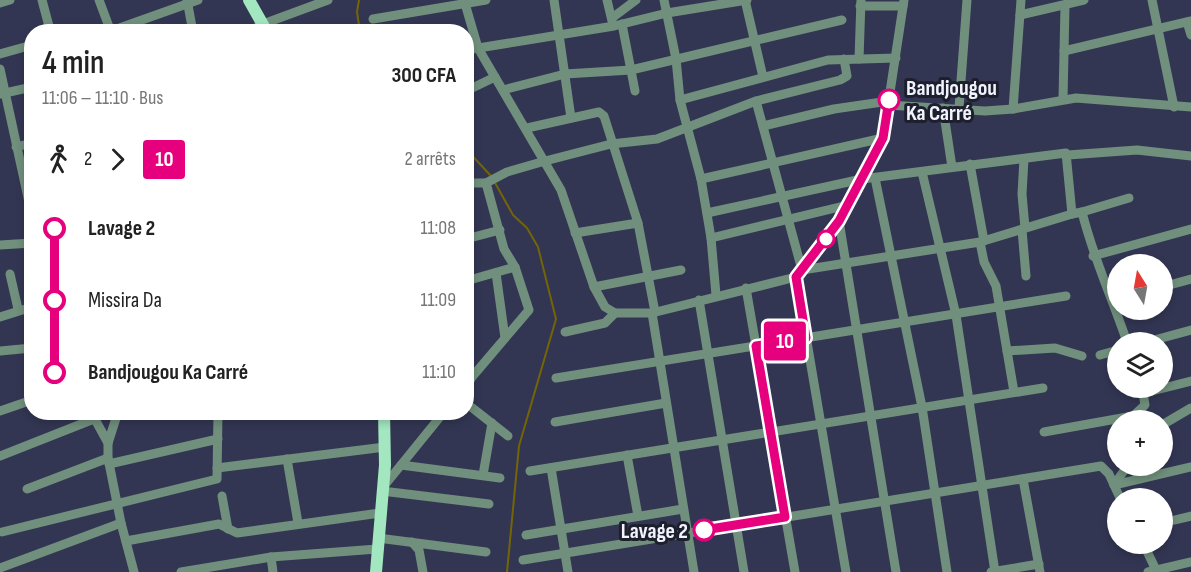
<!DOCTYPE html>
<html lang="fr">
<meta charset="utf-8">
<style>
:root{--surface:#fff;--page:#f2f2f2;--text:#222;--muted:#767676}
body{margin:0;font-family:"Sofia Sans Condensed",sans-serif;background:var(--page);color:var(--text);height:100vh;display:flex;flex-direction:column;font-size:22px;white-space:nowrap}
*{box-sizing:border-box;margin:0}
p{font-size:20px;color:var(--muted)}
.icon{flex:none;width:33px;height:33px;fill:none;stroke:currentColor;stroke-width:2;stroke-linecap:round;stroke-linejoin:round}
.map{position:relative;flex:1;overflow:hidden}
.details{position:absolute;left:24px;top:24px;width:450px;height:396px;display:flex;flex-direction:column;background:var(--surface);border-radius:24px;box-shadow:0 3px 9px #0003}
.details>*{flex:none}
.badge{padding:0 12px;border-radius:4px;font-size:21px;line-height:39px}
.needle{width:39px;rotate:349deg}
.tools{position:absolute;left:1107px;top:254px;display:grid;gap:12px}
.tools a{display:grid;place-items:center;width:66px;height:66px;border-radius:50%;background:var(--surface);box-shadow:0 3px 9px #0003;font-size:30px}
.map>.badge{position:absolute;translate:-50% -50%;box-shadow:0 0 0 3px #fff}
.legs{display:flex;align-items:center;gap:9px;height:66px;padding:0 18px;font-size:20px}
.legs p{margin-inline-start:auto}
.overview{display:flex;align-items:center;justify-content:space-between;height:102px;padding:0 18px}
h1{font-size:33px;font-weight:600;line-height:45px}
ul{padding:0 18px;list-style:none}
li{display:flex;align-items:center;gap:21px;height:72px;font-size:22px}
li i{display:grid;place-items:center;width:9px;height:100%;margin:0 8px;background:currentColor}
li i::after{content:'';width:15px;height:15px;margin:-8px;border:4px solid;border-radius:50%;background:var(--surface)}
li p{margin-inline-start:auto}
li:first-child i{background:linear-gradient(#0000 50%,currentColor 0)}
li:last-child i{background:linear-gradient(currentColor 50%,#0000 0)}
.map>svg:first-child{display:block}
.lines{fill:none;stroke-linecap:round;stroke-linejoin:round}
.stream{stroke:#736506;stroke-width:2}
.minor{stroke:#70907d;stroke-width:9}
.major{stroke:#a3e7c0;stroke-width:12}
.line-1-casing{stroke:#fff;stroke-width:14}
.line-1{stroke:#e6007e;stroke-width:9}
.stop-1-dot{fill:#fff;stroke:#e6007e;stroke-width:3}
.labels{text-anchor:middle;stroke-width:6;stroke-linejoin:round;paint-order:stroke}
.stop-label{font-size:22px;font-weight:bold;fill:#f1f3fe;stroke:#1d1f2c;text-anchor:start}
</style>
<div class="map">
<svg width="1191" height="572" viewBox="0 0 1191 572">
<rect width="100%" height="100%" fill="#333653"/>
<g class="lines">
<g class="stream">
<polyline points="359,0 357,12 360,32"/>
<polyline points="466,149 491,176"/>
<polyline points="494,181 513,215 527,228 538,247 556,319 519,446 507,572"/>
</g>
<g class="minor">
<polyline points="42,0 50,30"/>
<polyline points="99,0 111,32"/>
<polyline points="187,0 193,32"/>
<polyline points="464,0 478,48 561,190 594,287 605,307 615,313 652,313 796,277"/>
<polyline points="554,0 571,118"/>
<polyline points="607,0 612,21"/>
<polyline points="664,0 676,59 680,100 701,179 711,238 716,295"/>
<polyline points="745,0 763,77"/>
<polyline points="1152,0 1174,107"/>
<polyline points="0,3 10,0"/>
<polyline points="860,6 903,6"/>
<polyline points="1020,15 1084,0"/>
<polyline points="612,18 636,0"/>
<polyline points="373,19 486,0"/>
<polyline points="1187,22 1191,35"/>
<polyline points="263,24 328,0"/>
<polyline points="622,24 635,91"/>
<polyline points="111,31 198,0"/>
<polyline points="245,32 258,27"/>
<polyline points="466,50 614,26 667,13 747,0"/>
<polyline points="1064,51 1191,21"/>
<polyline points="0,54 32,45"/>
<polyline points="859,59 861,0"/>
<polyline points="0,69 32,216"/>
<polyline points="503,90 565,74 631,70 842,20"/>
<polyline points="466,91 495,77"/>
<polyline points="0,94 32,87"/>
<polyline points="1063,99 1065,6"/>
<polyline points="680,100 828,60 896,58"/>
<polyline points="756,101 802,270 980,242 1072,214"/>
<polyline points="888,105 985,111 1013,109 1076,98 1191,107"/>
<polyline points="943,108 952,167"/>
<polyline points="959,108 967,0"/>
<polyline points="1013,109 1021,0"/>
<polyline points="763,126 834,109 889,101"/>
<polyline points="527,128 599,112 604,116 638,223 655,312"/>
<polyline points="16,147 32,143"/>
<polyline points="1068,155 1137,150 1191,156"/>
<polyline points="1024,159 1022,194 1025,228"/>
<polyline points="970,164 984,241"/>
<polyline points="922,172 956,315 995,572"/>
<polyline points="875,178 922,407 947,572"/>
<polyline points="701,179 883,138"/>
<polyline points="466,183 486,183 504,249 515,267 529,310 466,384"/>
<polyline points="486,183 507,172 545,161 611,144 657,139 756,101 840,80 847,76 844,59"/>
<polyline points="1082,212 1129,198"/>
<path d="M 707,213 L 862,179 L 1066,153 L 1072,214 L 1082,212 C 1093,257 1112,298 1127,342"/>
<polyline points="839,221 896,572"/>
<polyline points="1022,230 1026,276"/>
<polyline points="575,233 638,223"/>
<polyline points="711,238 848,205"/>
<polyline points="466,239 500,230"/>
<polyline points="980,242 984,262 996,286 1014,392"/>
<polyline points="0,245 32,243"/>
<polyline points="1093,256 1191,229"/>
<polyline points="496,273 505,338"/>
<polyline points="10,274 18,309"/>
<polyline points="466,281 515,267"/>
<polyline points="594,287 681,270"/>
<polyline points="1162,287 1191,279"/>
<polyline points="746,288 795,572"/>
<polyline points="699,300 744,572"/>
<polyline points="652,313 694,572"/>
<polyline points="0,317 32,307"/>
<polyline points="565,332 605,323 615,313"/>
<polyline points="1147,342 1191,330"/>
<polyline points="466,345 471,379"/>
<polyline points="0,351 32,348"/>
<polyline points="1007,351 1055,348 1082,356"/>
<polyline points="1100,355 1118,350"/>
<polyline points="556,378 1066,296"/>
<polyline points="1144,393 1191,381"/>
<polyline points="466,403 508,436"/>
<polyline points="0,411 32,400"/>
<polyline points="91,412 108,443 108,458 121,523 134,572"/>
<polyline points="218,416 258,412"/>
<polyline points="555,422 666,403"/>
<polyline points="1162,425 1191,408"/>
<polyline points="1044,432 1133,416 1145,405 1142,387"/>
<polyline points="108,443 118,412"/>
<polyline points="627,455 638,516"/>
<polyline points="0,456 94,419"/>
<polyline points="287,459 298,523"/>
<polyline points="109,464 218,439"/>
<polyline points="401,465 500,478"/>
<polyline points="217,468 385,447"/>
<polyline points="551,468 568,572"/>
<polyline points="530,471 1043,388"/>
<polyline points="483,475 492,423"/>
<polyline points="1023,479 1040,572"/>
<polyline points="1114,485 1191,467"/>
<polyline points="1114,485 1128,465"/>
<polyline points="384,486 444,412"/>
<polyline points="27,489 108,458"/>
<polyline points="382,491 489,504"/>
<polyline points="222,496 228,529"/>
<polyline points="1162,523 1191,516"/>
<polyline points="2,532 217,479 218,412"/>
<polyline points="526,535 683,509"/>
<polyline points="378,538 486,552"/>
<polyline points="126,541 219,524 237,533 380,513"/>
<polyline points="412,542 419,550 423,572"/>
<polyline points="1143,543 1156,570"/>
<polyline points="271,557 273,572"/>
<polyline points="523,560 1101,466 1109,474 1120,498"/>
<polyline points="0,568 121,523"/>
<polyline points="181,572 271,557 377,549"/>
<polyline points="846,572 796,277 839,221 883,138 904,0"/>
<polyline points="991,572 1039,564"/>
<polyline points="1148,572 1191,562"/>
</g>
<g class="major">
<polyline points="249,0 267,32"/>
<polyline points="376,572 385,465 384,412"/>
</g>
</g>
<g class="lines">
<g class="line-1-casing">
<polyline id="line-1" points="704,530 785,517 756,346 806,338 796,277 839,221 883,138 889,100"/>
</g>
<use href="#line-1" class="line-1"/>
</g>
<g class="stop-1-dot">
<circle cx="889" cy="100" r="10"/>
<circle cx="826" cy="239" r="8"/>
<circle cx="704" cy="530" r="10"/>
</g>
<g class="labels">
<g class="stop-label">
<text x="906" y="95">Bandjougou<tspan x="906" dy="25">Ka Carré</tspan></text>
<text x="688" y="538" text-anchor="end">Lavage 2</text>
</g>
</g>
</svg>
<div class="tools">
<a><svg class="needle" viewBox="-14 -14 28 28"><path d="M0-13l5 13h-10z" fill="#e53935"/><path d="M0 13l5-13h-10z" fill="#767676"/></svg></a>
<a><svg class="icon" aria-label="layers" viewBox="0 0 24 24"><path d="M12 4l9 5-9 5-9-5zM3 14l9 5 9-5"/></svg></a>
<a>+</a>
<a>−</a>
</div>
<b class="badge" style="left:785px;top:341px;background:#e6007e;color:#fff">10</b>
<section class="details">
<div class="overview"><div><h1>4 min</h1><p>11:06 – 11:10 · Bus</p></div><b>300 CFA</b></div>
<div class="legs"><svg class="icon" aria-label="walk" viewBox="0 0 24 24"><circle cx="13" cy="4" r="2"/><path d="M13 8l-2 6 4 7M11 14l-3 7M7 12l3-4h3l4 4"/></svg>2<svg class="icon" aria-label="forward" viewBox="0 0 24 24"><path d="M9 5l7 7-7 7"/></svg><b class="badge" style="background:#e6007e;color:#fff">10</b><p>2 arrêts</p></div>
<ul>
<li><i style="color:#e6007e"></i><b>Lavage 2</b><p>11:08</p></li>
<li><i style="color:#e6007e"></i><span>Missira Da</span><p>11:09</p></li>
<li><i style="color:#e6007e"></i><b>Bandjougou Ka Carré</b><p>11:10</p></li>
</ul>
</section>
</div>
